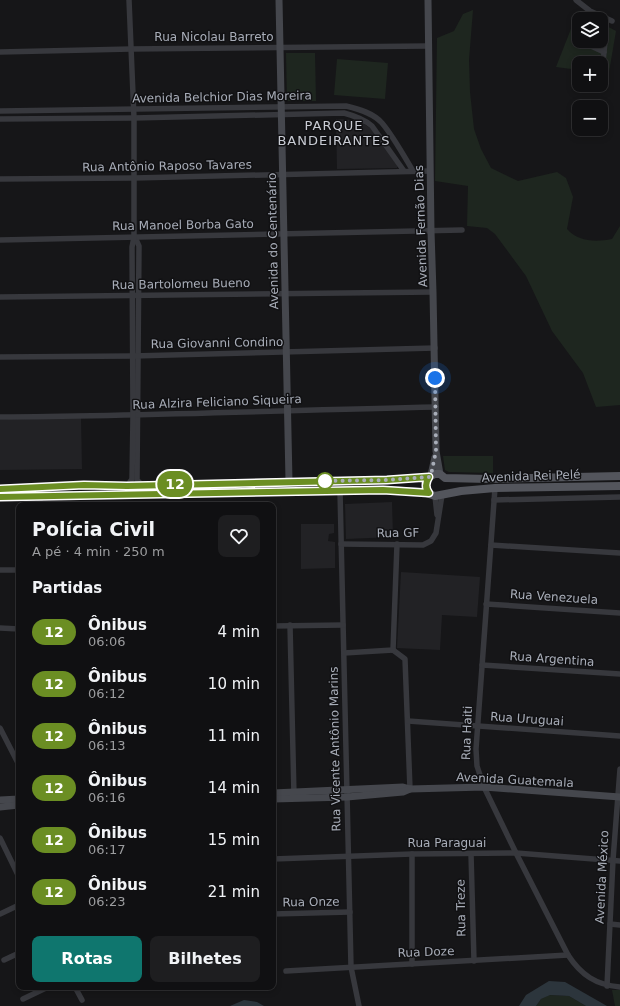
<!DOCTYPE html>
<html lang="pt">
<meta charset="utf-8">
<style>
:root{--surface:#101012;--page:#1e1e20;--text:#f1f3f6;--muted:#9c9d9f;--line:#303032;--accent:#0f766e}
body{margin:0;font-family:"DejaVu Sans",sans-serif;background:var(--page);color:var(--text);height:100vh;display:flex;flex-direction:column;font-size:15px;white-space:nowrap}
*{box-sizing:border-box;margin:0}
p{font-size:13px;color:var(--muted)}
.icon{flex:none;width:22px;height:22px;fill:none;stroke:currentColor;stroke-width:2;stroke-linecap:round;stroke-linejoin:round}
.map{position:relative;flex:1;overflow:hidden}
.drawer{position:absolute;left:16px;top:502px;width:260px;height:488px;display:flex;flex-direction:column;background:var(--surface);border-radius:8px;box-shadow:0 2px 6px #0003,0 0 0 1px var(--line)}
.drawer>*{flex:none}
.badge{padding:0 8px;border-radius:13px;font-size:14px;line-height:26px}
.buttons{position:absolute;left:572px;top:12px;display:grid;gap:8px}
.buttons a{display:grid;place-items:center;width:36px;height:36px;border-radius:8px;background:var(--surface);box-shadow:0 2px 6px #0003,0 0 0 1px var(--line);font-size:20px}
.you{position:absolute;width:20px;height:20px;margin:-10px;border:3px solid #fff;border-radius:50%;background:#1a73e8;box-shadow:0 0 0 6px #1a73e833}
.map>.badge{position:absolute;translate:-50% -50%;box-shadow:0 0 0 2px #fff}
h2{padding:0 16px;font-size:15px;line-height:36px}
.round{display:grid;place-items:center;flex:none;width:42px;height:42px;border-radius:8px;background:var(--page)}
.headline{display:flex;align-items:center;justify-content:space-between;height:68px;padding:0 16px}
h1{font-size:19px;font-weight:800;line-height:30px}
.button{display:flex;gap:8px;margin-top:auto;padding:8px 16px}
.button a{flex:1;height:46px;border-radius:8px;background:var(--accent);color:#fff;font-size:16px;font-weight:800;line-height:46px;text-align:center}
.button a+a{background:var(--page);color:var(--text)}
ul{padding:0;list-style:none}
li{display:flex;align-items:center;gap:12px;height:52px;padding:0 16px}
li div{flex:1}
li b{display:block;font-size:15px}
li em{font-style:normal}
li .badge{min-width:44px;font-weight:700;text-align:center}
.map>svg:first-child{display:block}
.built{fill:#222225}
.green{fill:#1e261f}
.water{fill:#2c353c}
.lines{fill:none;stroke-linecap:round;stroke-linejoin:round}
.street{stroke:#37383d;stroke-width:5.5}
.secondary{stroke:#45474d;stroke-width:7}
.primary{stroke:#53555c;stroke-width:8}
.line-casing{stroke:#fff;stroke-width:9}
.line{stroke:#6b8e23;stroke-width:6}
.walk{stroke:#a8adb8;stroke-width:4;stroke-dasharray:0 7.2}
.stop-dot{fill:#fff;stroke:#6b8e23;stroke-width:2}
.labels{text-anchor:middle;stroke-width:3;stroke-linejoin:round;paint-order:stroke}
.street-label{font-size:12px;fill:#a8adb8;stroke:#111113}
.neighbourhood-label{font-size:13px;letter-spacing:1px;fill:#c9ccd4;stroke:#111113}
</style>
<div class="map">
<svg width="620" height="1006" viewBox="0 0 620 1006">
<rect width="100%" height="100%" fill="#161618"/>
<g class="built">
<polygon points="336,119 358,120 373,130 398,166 397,168 337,169"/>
<polygon points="81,418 82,469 0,470 0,420"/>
<polygon points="392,502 393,537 346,539 345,504"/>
<polygon points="301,524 334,524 334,533 329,534 328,541 335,542 335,568 301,569"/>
<polygon points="401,572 480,577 477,617 442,615 440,650 397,648"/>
</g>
<g class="green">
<path d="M 473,10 L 469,60 L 470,92 L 474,129 L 481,149 L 491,168 L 518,181 L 557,172 L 566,178 L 573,197 L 567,229 C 578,242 596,242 612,239 L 620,226 L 620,405 L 596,407 L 583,373 L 552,331 L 526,276 L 495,234 L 487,228 L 467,226 L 468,186 L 435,181 L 437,38 L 454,31 L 463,14 Z"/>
<polygon points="578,11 593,19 579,19 579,41 601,41 601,23 616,31 609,72 601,72 601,63 579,63 579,70 556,67"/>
<polygon points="286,53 315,53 316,101 287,101"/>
<polygon points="337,59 388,63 385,99 334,95"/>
<polygon points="443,456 493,456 493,473 449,472 445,470"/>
<polygon points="612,990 620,990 620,1006 615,1006"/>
<polygon points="549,995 569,996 586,1006 536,1006 541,999"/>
</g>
<g class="water">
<polygon points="549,981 565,982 607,1006 586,1006 569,996 550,995 541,999 536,1006 519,1006 526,995"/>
<polygon points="244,1000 257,1002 264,1006 230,1006"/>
</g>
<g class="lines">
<g class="street">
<polyline points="576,0 590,11 612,21"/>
<polyline points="601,32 605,42 603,62 601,64"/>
<polyline points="591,46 604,52"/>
<polyline points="0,52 131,49 428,46"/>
<path d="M 0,111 L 346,106 C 359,109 373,113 382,123 C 393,136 404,156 413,171"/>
<path d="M 0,119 L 134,118 L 344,113 C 355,116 364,119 372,126 L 404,171"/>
<polyline points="0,179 134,178 430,171"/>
<polyline points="135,237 139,246 137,480 142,485"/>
<polyline points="0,240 462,230"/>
<polyline points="0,297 433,292"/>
<polyline points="0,357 133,356 435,348"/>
<path d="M 0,417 C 145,416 290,410 436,407"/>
<polyline points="127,486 132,479 133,416 132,247 134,237 134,118 129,0"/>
<path d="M 495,488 L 476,749 L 477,766 L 484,787 L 516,853 L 568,955 C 581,975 596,985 620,987"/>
<polyline points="340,491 351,967 359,1006"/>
<polyline points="40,495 40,505"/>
<polyline points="435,496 437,515"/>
<polyline points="494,500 620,497"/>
<polyline points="341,544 423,545 431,541 436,533 442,495"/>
<polyline points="491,545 620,553"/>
<polyline points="0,570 19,570"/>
<polyline points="486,604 620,613"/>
<polyline points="290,625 294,796"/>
<polyline points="273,626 343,625"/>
<polyline points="0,628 19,629"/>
<polyline points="393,650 405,659 410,789"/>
<polyline points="393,650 397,544"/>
<polyline points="344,653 393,650"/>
<polyline points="482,665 620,674"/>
<polyline points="408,721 620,736"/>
<polyline points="0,728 19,765"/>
<polyline points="0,838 19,877"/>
<polyline points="412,854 412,964"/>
<polyline points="471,854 474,961"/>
<polyline points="273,859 412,854 516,853 620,861"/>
<polyline points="0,914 19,905"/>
<polyline points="273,914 350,912"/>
<polyline points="610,924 620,925"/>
<polyline points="4,960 19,953"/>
<polyline points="286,971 568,955"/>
<polyline points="607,986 613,860 620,769"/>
<polyline points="75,987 82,1000"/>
<polyline points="23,999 48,987"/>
</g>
<g class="secondary">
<polyline points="279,0 289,481"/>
<polyline points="428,0 431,231 433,292 436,451 440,474"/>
<polyline points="431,475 435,457"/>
<polyline points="273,793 403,787 410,789 484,787 620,797"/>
<polyline points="273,799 347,797 403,792 410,789"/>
<polyline points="0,800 19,799"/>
<polyline points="0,807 19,805"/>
</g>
<g class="primary">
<polyline points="0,489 84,485 127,486 387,480 429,477 435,474 440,474 445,478 489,479 620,476"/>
<polyline points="0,497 383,490 423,492 435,496 461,491 495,488 620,486"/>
</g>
</g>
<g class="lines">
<g class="line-casing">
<path id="line" d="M 0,489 L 84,485 L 127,486 L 387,480 L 429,477 C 425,483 425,488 429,493 L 383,490 L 0,497"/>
</g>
<use href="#line" class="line"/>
<polyline class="walk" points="325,481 323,481 387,480 429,477 431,475 436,451 435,378"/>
</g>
<circle class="stop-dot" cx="325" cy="481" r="8"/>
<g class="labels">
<g class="street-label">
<text x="214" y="41">Rua Nicolau Barreto</text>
<text transform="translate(222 97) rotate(-1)" y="4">Avenida Belchior Dias Moreira</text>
<text transform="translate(167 166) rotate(-1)" y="4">Rua Antônio Raposo Tavares</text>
<text transform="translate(183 225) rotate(-1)" y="4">Rua Manoel Borba Gato</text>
<text transform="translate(421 226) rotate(-92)" y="4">Avenida Fernão Dias</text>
<text transform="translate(273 241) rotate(-91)" y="4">Avenida do Centenário</text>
<text transform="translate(181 284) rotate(-1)" y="4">Rua Bartolomeu Bueno</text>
<text transform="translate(217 343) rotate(-1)" y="4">Rua Giovanni Condino</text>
<text transform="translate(217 402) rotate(-2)" y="4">Rua Alzira Feliciano Siqueira</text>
<text transform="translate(531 476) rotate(-2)" y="4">Avenida Rei Pelé</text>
<text transform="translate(398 533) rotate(-1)" y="4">Rua GF</text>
<text transform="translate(554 597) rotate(4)" y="4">Rua Venezuela</text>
<text transform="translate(552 659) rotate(4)" y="4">Rua Argentina</text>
<text transform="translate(527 719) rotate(4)" y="4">Rua Uruguai</text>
<text transform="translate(467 733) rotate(-88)" y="4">Rua Haiti</text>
<text transform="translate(335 749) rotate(-91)" y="4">Rua Vicente Antônio Marins</text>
<text transform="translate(515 780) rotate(3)" y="4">Avenida Guatemala</text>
<text x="447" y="847">Rua Paraguai</text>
<text transform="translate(602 877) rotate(-87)" y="4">Avenida México</text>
<text transform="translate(311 902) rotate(-1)" y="4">Rua Onze</text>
<text transform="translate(461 908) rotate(-91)" y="4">Rua Treze</text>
<text transform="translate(426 952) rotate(-2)" y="4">Rua Doze</text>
</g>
<g class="neighbourhood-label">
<text x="334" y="130">PARQUE<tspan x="334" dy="15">BANDEIRANTES</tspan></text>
</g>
</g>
</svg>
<div class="buttons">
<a><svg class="icon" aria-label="layers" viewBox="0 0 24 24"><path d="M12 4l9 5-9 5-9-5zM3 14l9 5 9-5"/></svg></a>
<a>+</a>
<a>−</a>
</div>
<div class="you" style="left:435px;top:378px"></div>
<b class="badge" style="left:175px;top:484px;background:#6b8e23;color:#fff">12</b>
<section class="drawer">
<div class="headline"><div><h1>Polícia Civil</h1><p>A pé · 4 min · 250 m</p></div><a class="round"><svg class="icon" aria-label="heart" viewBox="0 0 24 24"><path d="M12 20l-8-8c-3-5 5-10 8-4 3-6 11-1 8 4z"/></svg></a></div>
<h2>Partidas</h2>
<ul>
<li><span class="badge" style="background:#6b8e23;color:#fff">12</span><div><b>Ônibus</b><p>06:06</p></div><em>4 min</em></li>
<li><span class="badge" style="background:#6b8e23;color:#fff">12</span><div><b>Ônibus</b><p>06:12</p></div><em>10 min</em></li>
<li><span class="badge" style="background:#6b8e23;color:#fff">12</span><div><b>Ônibus</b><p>06:13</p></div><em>11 min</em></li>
<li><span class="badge" style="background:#6b8e23;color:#fff">12</span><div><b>Ônibus</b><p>06:16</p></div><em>14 min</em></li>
<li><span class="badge" style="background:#6b8e23;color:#fff">12</span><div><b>Ônibus</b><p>06:17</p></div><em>15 min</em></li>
<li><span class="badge" style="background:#6b8e23;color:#fff">12</span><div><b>Ônibus</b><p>06:23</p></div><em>21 min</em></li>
</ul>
<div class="button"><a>Rotas</a><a>Bilhetes</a></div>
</section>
</div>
